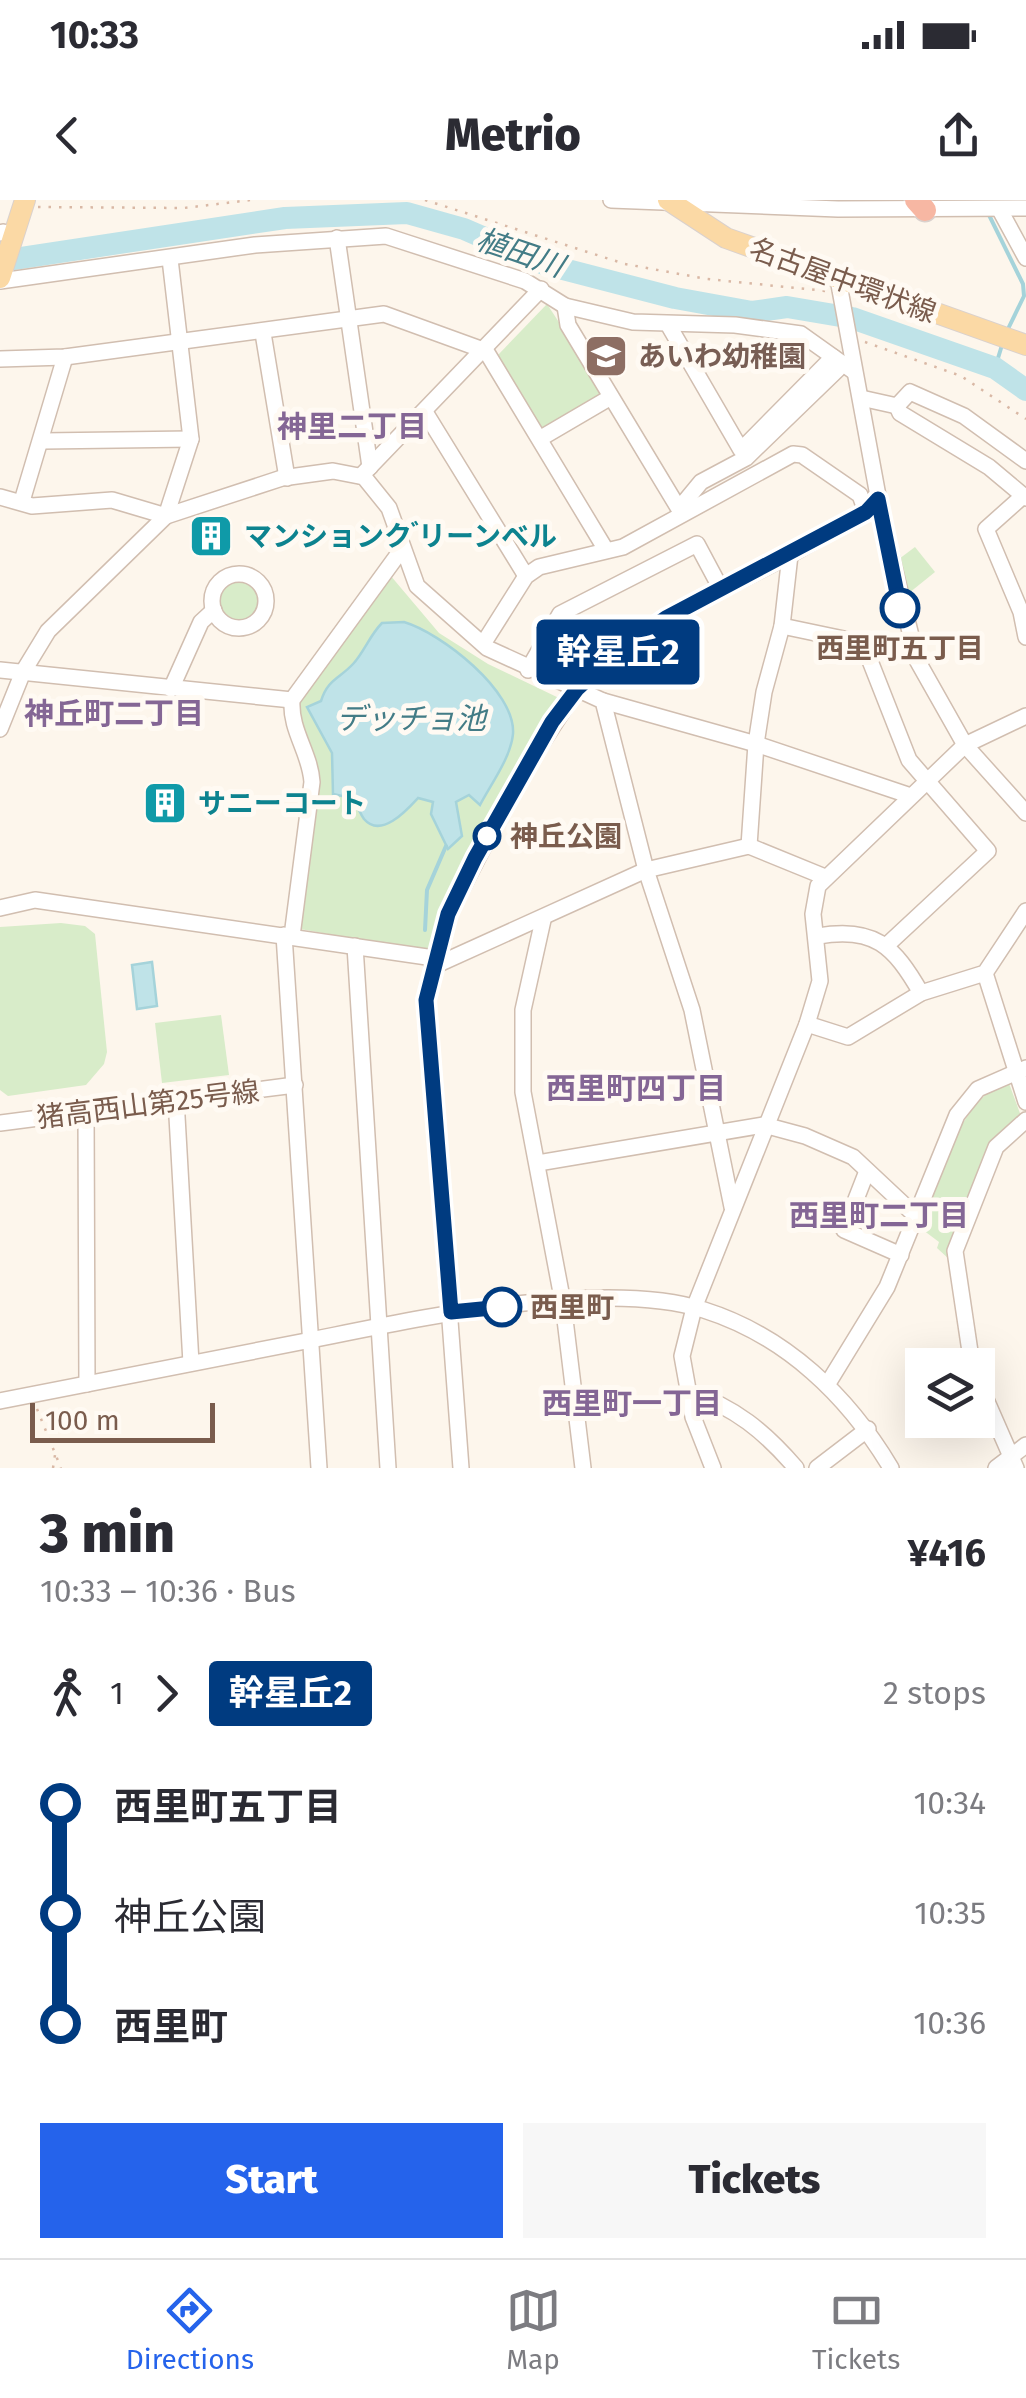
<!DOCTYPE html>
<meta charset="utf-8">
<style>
:root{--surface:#fff;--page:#f7f7f7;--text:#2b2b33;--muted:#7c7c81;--line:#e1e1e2;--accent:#2563eb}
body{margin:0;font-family:"Fira Sans","Noto Sans JP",sans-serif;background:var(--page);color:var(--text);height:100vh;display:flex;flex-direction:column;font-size:38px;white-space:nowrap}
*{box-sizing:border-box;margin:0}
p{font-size:32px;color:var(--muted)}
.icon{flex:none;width:55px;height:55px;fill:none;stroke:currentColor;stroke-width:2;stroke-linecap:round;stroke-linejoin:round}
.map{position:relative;height:1268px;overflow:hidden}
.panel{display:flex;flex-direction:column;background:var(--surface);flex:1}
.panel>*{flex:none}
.badge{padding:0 20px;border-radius:8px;font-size:35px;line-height:65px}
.tools{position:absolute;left:905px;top:1148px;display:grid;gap:20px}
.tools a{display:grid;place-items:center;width:90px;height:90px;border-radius:0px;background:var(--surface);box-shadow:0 10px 40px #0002;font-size:50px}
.scale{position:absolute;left:30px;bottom:25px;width:185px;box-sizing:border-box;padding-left:10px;border:5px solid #7a5c4d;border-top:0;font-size:28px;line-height:35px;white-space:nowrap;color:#7a5c4d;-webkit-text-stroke:8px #fffaf3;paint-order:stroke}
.map>.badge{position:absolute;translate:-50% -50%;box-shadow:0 0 0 5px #fff}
.legs{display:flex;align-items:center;gap:15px;height:110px;padding:0 40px;font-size:32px}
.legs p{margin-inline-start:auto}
.overview{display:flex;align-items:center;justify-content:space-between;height:170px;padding:0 40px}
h1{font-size:55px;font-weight:800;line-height:75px}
.button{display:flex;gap:20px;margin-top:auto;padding:20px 40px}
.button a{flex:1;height:115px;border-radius:0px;background:var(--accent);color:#fff;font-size:40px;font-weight:800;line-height:115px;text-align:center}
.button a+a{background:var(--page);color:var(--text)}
ul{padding:0 40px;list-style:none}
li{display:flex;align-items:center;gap:35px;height:110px;font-size:38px}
li i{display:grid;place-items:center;width:15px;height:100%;margin:0 12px;background:currentColor}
li i::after{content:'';width:25px;height:25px;margin:-12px;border:8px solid;border-radius:50%;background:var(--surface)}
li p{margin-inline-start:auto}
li:first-child i{background:linear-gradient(#0000 50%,currentColor 0)}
li:last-child i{background:linear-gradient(currentColor 50%,#0000 0)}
.status{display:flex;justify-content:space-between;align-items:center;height:70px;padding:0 50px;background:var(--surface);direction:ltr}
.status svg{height:28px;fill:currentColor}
header{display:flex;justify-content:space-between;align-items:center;height:130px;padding:0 40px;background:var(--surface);font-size:45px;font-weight:800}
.dock{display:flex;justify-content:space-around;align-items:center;height:140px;border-top:2px solid var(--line);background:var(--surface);font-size:28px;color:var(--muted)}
.dock a{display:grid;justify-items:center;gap:5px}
.dock .active{color:var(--accent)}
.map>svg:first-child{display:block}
.green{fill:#d8ecc9}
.water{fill:#bfe3e8;stroke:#a5d3da;stroke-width:2.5}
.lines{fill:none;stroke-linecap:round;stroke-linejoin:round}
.stream{stroke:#a5d3da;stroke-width:4}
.river{stroke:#bfe3e8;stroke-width:22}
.minor-casing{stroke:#d1beb0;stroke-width:18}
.major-casing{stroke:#dad1cd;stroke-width:22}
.highway-casing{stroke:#dad1cd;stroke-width:25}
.path{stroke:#d9b8a5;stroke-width:2.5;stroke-dasharray:2.5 8;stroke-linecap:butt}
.minor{stroke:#fff;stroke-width:15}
.major{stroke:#fbd9a5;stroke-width:20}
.highway{stroke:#f7b7a3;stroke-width:22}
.line-1-casing{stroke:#fff;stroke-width:22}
.line-1{stroke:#003b80;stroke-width:15}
.stop-1-dot{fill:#fff;stroke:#003b80;stroke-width:5}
.labels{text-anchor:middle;stroke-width:10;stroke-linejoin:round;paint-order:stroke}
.street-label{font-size:28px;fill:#7a5c4d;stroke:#fffaf3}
.education-label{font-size:28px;font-weight:bold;fill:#785e54;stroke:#fffaf3;text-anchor:start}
.culture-label{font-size:28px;font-weight:bold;fill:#0d838f;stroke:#fffaf3;text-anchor:start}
.stop-label{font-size:28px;font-weight:bold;fill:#7a5c4d;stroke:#fffaf3;text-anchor:start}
.water-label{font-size:30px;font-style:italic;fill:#437c86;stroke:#fffaf3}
.neighbourhood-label{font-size:30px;font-weight:bold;fill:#846695;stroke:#fffaf3}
</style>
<div class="status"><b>10:33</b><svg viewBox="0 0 49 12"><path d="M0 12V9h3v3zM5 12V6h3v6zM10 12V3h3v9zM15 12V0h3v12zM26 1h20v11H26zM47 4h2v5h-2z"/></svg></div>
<header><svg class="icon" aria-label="back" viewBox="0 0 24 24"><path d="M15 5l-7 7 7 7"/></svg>Metrio<svg class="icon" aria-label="share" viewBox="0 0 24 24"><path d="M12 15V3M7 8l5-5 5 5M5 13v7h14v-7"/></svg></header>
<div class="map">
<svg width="1026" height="1268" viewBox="0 0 1026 1268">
<rect width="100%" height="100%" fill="#fdf6ec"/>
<g class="green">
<polygon points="547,104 602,188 598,201 548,231 540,228 498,155"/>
<polygon points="915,347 935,372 909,393 899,359"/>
<polygon points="390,375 439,433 488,464 561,499 471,655 430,752 300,729 316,601 295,516 298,495"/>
<circle cx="239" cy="400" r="21"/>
<polygon points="61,723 85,726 95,734 107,852 104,864 86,885 8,896 0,890 0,727"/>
<polygon points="221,815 229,875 162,883 155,823"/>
<path d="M 1007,878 L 1021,916 L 991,947 L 950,1060 L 937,1048 L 939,1042 L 919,1027 C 941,971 954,911 1007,878 Z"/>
</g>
<g class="water">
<path d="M 404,422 C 441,433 516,491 513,534 C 511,557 491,584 480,605 L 469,595 L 456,602 L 462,636 L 448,649 L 431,614 L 433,602 L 418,598 C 407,610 381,639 364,619 C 359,612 358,605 351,598 L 333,594 L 332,553 L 307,507 L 321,501 C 328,479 339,479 353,464 C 364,452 370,435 382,423 Z"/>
<polygon points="152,762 157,806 137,809 132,765"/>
</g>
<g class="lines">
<g class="stream">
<polyline points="988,13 1023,84 1024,96 1007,131"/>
<polyline points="995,168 1002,145"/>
<polyline points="425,730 427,690 446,646"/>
</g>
<polyline class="river" points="0,61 285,18 407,13 464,29 544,64 675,98 752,112 787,107 852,118 995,168 1026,190"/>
<g class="minor-casing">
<g id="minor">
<polyline points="611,0 838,9 1026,8"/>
<polyline points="1001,12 1026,58"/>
<polyline points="0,33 3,32"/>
<polyline points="337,38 370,267"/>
<polyline points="838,79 883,323 917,460 965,545 1026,613"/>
<polyline points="0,81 255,45 386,36 525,81 565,106 633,122 735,125 801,134 853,171"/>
<polyline points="565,106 568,125 682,314"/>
<polyline points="669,126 741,250 833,157"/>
<polyline points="263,133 287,278"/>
<polyline points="0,159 65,157 384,114 486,151 606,350"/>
<polyline points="861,198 897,206 910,192 964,216 1026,261"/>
<polyline points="897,206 900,213 989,267 1026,298"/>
<polyline points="425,212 526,376"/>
<polyline points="541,238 611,197"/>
<polyline points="43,241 191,239"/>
<polyline points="361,276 541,89"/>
<polyline points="1023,296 986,329 1021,412 1026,437"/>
<polyline points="0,297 32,306 112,300 166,316 282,278 333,271 364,277 389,308 417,386 487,448 603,501 646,670 692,810 732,1007"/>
<polyline points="22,301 65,157"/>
<polyline points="685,312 682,305 701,282 746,258 838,169"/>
<circle cx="239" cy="401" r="27"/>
<polyline points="782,426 863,443 909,560 988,651 887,745"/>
<polyline points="483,444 526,376 539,367 623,347 793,254 802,255 860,295 866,312"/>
<polyline points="0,470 292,500"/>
<polyline points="528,470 560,414 697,344 721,389"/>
<polyline points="171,489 201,422 214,410"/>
<polyline points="603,501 756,544 908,595"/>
<polyline points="0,529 23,472 48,431 166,316 191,239 170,59"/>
<polyline points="749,646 756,544 764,492 782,426 790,355"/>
<polyline points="0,708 35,700 434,758"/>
<polyline points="543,720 523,810 523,892 563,1103 583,1268"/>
<polyline points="284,735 319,1268"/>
<path d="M 292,736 L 312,582 C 310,552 290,531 292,500 L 402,349"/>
<path d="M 818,736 C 874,726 894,746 921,793"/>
<polyline points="355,746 388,1268"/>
<polyline points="432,767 646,670 749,646 825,677"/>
<polyline points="985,773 1026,902"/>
<polyline points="807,824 848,837 921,793 985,773 1026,711"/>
<polyline points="176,899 191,1163"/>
<polyline points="86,911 87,1184"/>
<polyline points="0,923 295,885"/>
<polyline points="538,963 764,925 805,936 853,957 917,1017"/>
<polyline points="867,971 844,1030 901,1055"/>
<polyline points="972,1165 955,1051 996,947 1026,920"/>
<polyline points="978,1181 1016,1268"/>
<polyline points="827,1185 887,1087 957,915 978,889 1026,868"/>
<path d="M 689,1192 C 735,1207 765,1232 796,1268"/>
<path d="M 0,1201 C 102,1181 204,1161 306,1141 C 412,1120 601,1077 704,1110 C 786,1136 848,1196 891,1268"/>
<polyline points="461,1268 426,800 449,714 518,580 577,489 621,449 665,419 790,355 866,312 878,299"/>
<polyline points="713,1268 693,1217 682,1156 694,1108 807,824 820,781 813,714 818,686 965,545 1026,516"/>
<polyline points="817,1268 868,1229"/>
<polyline points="996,1268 1026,1245"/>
</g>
</g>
<g class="major-casing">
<g id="major">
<polyline points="668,0 726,38 1026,145"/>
<polyline points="0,78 25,0"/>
</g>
</g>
<g class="highway-casing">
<polyline id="highway" points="916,0 925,10"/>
</g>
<g class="path">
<polyline points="425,0 625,64 707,79 826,91"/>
<polyline points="38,7 184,8 251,0"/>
<polyline points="865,142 961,176 1026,219"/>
<polyline points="37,1209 61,1268"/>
<polyline points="53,1268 55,1255"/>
</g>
<use href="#minor" class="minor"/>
<use href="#major" class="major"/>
<use href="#highway" class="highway"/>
</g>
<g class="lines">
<g class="line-1-casing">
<polyline id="line-1" points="502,1107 451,1112 426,800 448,714 475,658 552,522 577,489 620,450 666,418 866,312 878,299 900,408"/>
</g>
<use href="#line-1" class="line-1"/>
</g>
<defs>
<g id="school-square" transform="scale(2.25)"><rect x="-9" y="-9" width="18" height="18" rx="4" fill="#8d6e63" stroke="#fffaf3"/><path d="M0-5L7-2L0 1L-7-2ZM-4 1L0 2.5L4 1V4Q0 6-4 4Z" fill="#fff"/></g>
<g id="building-square" transform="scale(2.25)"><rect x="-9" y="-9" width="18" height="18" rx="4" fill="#0f9aa8" stroke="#fffaf3"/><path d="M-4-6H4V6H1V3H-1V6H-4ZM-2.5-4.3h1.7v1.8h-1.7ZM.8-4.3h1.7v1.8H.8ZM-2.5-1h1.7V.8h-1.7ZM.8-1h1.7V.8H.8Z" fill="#fff"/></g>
</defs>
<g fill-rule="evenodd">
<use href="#school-square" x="606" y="156"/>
<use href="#building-square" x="211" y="336"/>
<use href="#building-square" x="165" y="603"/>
</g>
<g class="stop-1-dot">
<circle cx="900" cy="408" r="18"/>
<circle cx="487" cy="636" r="12"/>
<circle cx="502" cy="1107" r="18"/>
</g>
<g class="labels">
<g class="street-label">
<text transform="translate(843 80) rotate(20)" y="10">名古屋中環状線</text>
<text transform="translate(148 904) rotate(-7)" y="10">猪高西山第25号線</text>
</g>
<g class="education-label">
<text x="638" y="166">あいわ幼稚園</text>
</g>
<g class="culture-label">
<text x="244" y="346">マンションク ゙リーンベル</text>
<text x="198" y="613">サニーコート</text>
</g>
<g class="stop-label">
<text x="900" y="458" text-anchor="middle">西里町五丁目</text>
<text x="510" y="646">神丘公園</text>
<text x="530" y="1117">西里町</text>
</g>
<g class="water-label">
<text transform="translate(520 53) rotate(19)" y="10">植田川</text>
<text x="411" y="529">デッチョ池</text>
</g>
<g class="neighbourhood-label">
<text x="352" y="237">神里二丁目</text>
<text x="114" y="524">神丘町二丁目</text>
<text x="636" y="899">西里町四丁目</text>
<text x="879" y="1026">西里町二丁目</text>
<text x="632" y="1214">西里町一丁目</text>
</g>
</g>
</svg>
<div class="tools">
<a><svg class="icon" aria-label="layers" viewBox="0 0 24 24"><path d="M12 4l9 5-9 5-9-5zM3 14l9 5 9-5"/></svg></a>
</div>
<div class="scale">100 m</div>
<b class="badge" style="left:618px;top:452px;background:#003b80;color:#fff">幹星丘2</b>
</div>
<section class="panel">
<div class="overview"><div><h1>3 min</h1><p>10:33 – 10:36 · Bus</p></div><b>¥416</b></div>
<div class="legs"><svg class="icon" aria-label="walk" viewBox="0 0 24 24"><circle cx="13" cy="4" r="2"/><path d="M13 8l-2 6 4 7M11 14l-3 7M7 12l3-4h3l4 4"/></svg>1<svg class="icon" aria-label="forward" viewBox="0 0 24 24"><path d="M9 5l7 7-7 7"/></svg><b class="badge" style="background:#003b80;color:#fff">幹星丘2</b><p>2 stops</p></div>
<ul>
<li><i style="color:#003b80"></i><b>西里町五丁目</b><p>10:34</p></li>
<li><i style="color:#003b80"></i><span>神丘公園</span><p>10:35</p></li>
<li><i style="color:#003b80"></i><b>西里町</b><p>10:36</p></li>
</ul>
<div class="button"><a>Start</a><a>Tickets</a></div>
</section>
<nav class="dock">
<a class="active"><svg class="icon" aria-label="directions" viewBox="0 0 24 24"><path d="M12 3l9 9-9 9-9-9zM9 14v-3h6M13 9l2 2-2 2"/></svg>Directions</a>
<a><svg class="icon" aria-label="map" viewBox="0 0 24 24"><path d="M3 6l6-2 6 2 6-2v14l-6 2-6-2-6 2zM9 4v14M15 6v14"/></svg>Map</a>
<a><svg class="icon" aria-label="tickets" viewBox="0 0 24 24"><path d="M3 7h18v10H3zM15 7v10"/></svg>Tickets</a>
</nav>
